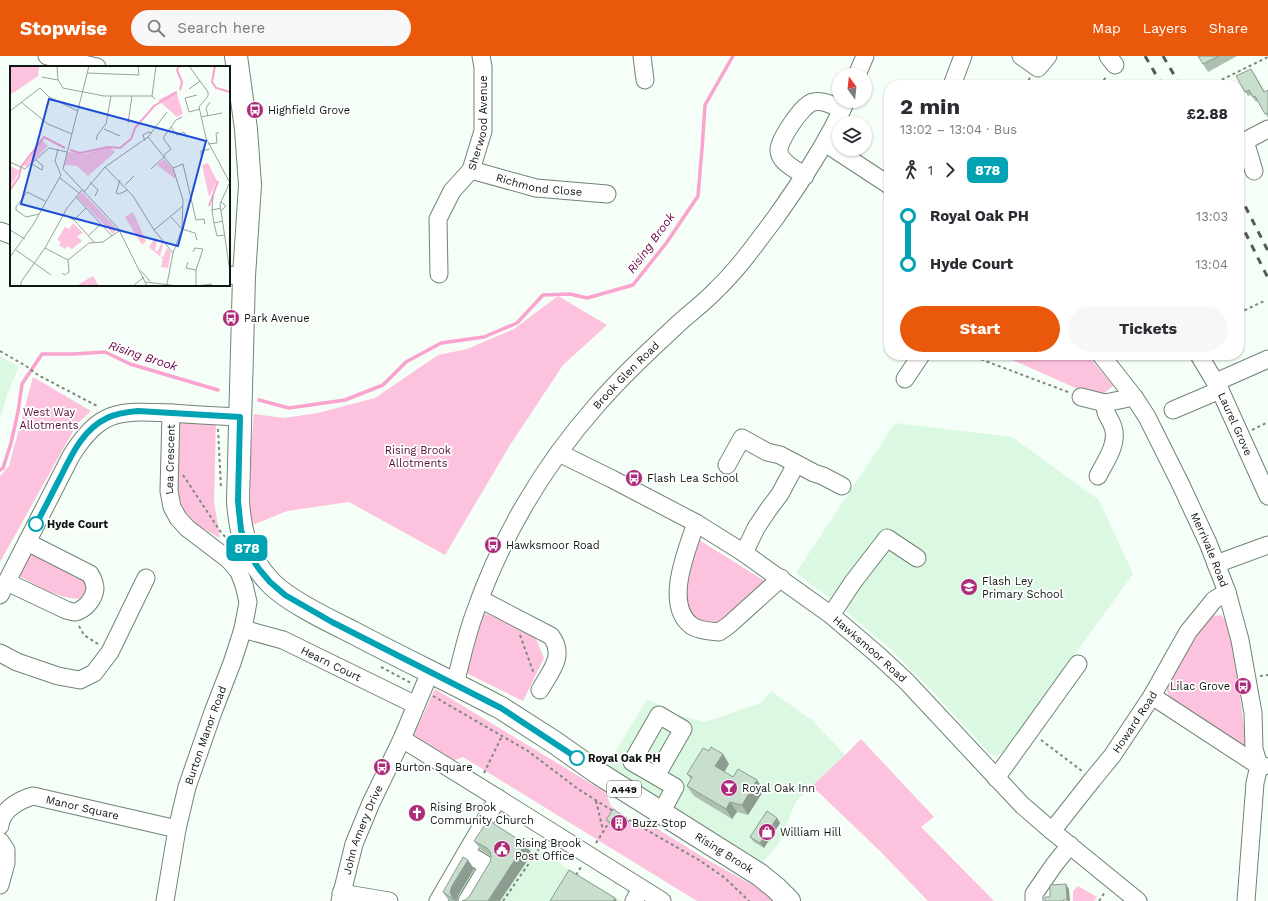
<!DOCTYPE html>
<meta charset="utf-8">
<style>
:root{--surface:#fff;--page:#f7f7f7;--text:#2b2b33;--muted:#7c7c81;--accent:#ea580c}
body{margin:0;font-family:"Work Sans",sans-serif;background:var(--page);color:var(--text);height:100vh;display:flex;flex-direction:column;font-size:15px;white-space:nowrap}
*{box-sizing:border-box;margin:0}
p{font-size:13px;color:var(--muted)}
.icon{flex:none;width:22px;height:22px;fill:none;stroke:currentColor;stroke-width:2;stroke-linecap:round;stroke-linejoin:round}
.map{position:relative;flex:1;overflow:hidden}
.sheet{position:absolute;left:884px;top:24px;width:360px;height:280px;display:flex;flex-direction:column;background:var(--surface);border-radius:16px;box-shadow:0 1px 3px #0004}
.sheet>*{flex:none}
.badge{padding:0 8px;border-radius:6px;font-size:14px;line-height:26px}
.needle{width:26px;rotate:345deg}
.tools{position:absolute;left:832px;top:12px;display:grid;gap:8px}
.tools a{display:grid;place-items:center;width:40px;height:40px;border-radius:50%;background:var(--surface);box-shadow:0 1px 3px #0004;font-size:20px}
.map>.badge{position:absolute;translate:-50% -50%;box-shadow:0 0 0 2px #fff}
.legs{display:flex;align-items:center;gap:6px;height:44px;padding:0 16px;font-size:13px}
.legs p{margin-inline-start:auto}
.head{display:flex;align-items:center;justify-content:space-between;height:68px;padding:0 16px}
h1{font-size:22px;font-weight:700;line-height:30px}
.button{display:flex;gap:8px;margin-top:auto;padding:8px 16px}
.button a{flex:1;height:46px;border-radius:24px;background:var(--accent);color:#fff;font-size:16px;font-weight:700;line-height:46px;text-align:center}
.button a+a{background:var(--page);color:var(--text)}
ul{padding:0 16px;list-style:none}
li{display:flex;align-items:center;gap:14px;height:48px;font-size:15px}
li i{display:grid;place-items:center;width:6px;height:100%;margin:0 5px;background:currentColor}
li i::after{content:'';width:10px;height:10px;margin:-5px;border:3px solid;border-radius:50%;background:var(--surface)}
li p{margin-inline-start:auto}
li:first-child i{background:linear-gradient(#0000 50%,currentColor 0)}
li:last-child i{background:linear-gradient(currentColor 50%,#0000 0)}
header{display:flex;align-items:center;gap:24px;box-sizing:border-box;height:56px;padding:0 20px;background:var(--accent);color:#fff}
header strong{font-size:19px}
nav{display:flex;gap:22px;margin-inline-start:auto;font-size:14px}
.search{width:280px;height:36px;background:var(--page);display:flex;align-items:center;gap:10px;box-sizing:border-box;padding:0 14px;border-radius:22px;color:var(--muted);font-size:15px}
.map>svg:first-child{display:block}
.built{fill:#dbf8e2}
.green{fill:#fdc2de}
.lines{fill:none;stroke-linecap:round;stroke-linejoin:round}
.stream{stroke:#f9a3ce;stroke-width:3.5}
.minor-casing{stroke:#6f8474;stroke-width:19}
.highway-casing{stroke:#6f8474;stroke-width:24}
.path{stroke:#7e8780;stroke-width:2;stroke-dasharray:3 3;stroke-linecap:butt}
.minor{stroke:#fff;stroke-width:17}
.highway{stroke:#fff;stroke-width:22}
.rail{stroke:#535b55;stroke-width:3;stroke-dasharray:7 7;stroke-linecap:butt}
.wall{fill:#acc0b1}
.shaded-wall{fill:#8c9c90}
.building{fill:#c8dfce;stroke:#8c9c90}
.line-1-casing{stroke:#fff;stroke-width:9}
.line-1{stroke:#00a3b4;stroke-width:6}
.stop-1-dot{fill:#fff;stroke:#00a3b4;stroke-width:2}
.labels{text-anchor:middle;stroke-width:3.5;stroke-linejoin:round;paint-order:stroke}
.shield{fill:#fff;stroke:#575d58;stroke-width:1}
.shield-label{font-size:10px;font-weight:bold;fill:#0f1711}
.poi-label{font-size:11px;fill:#0f1711;stroke:#fff;text-anchor:start}
.street-label{font-size:11px;fill:#0f1711;stroke:#fff}
.park-label{font-size:11px;fill:#570c3a;stroke:#fff}
.stop-label{font-size:11px;font-weight:bold;fill:#0f1711;stroke:#fff;text-anchor:start}
.water-label{font-size:12px;font-style:italic;fill:#6c0448;stroke:#fff}
.inset-river{fill:none;stroke:#f9a3ce;stroke-width:2}
.inset-road{fill:none;stroke:#99a29b;stroke-width:1}
.view{fill:#1d4ed8;fill-opacity:0.15;stroke:#1d4ed8;stroke-width:2}
.inset-edge{fill:none;stroke:#0f1711;stroke-width:2}
</style>
<header>
<strong>Stopwise</strong>
<div class="search"><svg class="icon" aria-label="search" viewBox="0 0 24 24"><circle cx="10" cy="10" r="6"/><path d="M15 15l6 6"/></svg>Search here</div>
<nav><a>Map</a><a>Layers</a><a>Share</a></nav>
</header>
<div class="map">
<svg width="1268" height="845" viewBox="0 0 1268 845">
<rect width="100%" height="100%" fill="#f5fef7"/>
<g class="built">
<polygon points="0,300 19,311 8,336 0,363"/>
<polygon points="895,367 1012,381 1099,444 1133,518 1003,697 996,699 990,698 938,641 893,595 832,544 796,517"/>
<polygon points="771,635 813,665 845,699 796,745 780,786 762,807 723,786 605,713 647,643 677,659 705,666 761,647"/>
<polygon points="495,768 622,845 444,845"/>
</g>
<g class="green">
<polygon points="558,240 607,269 563,309 510,389 445,499 349,446 287,455 250,470 251,393 254,358 284,362 318,357 375,342 438,299 467,293 514,273"/>
<polygon points="998,299 1088,299 1113,330 1098,342 1015,305"/>
<polygon points="33,321 91,355 77,368 0,506 0,420 9,410"/>
<polygon points="180,363 216,364 214,446 220,482 188,464 177,436 175,415"/>
<polygon points="696,482 768,527 711,572 694,568 681,532"/>
<path d="M 30,495 L 90,525 L 87,538 L 82,543 C 58,543 36,529 16,518 Z"/>
<polygon points="484,557 534,578 544,602 523,645 466,617"/>
<polygon points="1221,559 1231,570 1247,695 1169,643 1165,625 1206,561"/>
<polygon points="435,633 605,736 611,750 637,772 643,764 706,803 776,842 774,845 697,845 463,701 450,706 413,681"/>
<polygon points="861,683 934,761 921,771 994,845 928,845 880,795 812,730 845,699"/>
<polygon points="1078,830 1097,841 1094,845 1073,845 1073,835"/>
</g>
<g class="lines">
<g class="stream">
<polyline points="259,344 289,352 345,344 383,329 406,306 441,287 484,281 517,267 543,239 570,238 587,242 633,229 667,186 698,140 702,93 705,49 733,0"/>
<polyline points="0,414 3,412 11,387 18,356 22,328 42,298 73,298 105,296 130,308 218,334"/>
</g>
<g class="minor-casing">
<g id="minor">
<polyline points="47,0 97,11"/>
<polyline points="642,0 645,24"/>
<polyline points="1021,0 1038,12 1048,0"/>
<polyline points="1108,0 1115,9"/>
<polyline points="857,19 865,0"/>
<polyline points="952,29 963,0"/>
<polyline points="825,87 889,129"/>
<path id="s1" d="M 471,114 L 536,132 L 607,138"/>
<polyline points="1254,115 1245,85 1268,73"/>
<path d="M 805,120 C 797,114 780,107 779,95 C 778,85 802,49 813,46 C 824,44 832,49 842,54"/>
<polyline points="0,175 11,179"/>
<path id="s2" d="M 439,218 L 438,163 L 452,135 L 471,114 L 483,75 L 483,11 L 481,0"/>
<polyline points="229,219 244,220"/>
<path id="s3" d="M 1101,299 L 1134,341 L 1147,361 L 1180,427 L 1208,487 L 1227,536 L 1240,584 L 1253,657 L 1254,693 L 1259,710 L 1255,727 L 1246,845"/>
<path id="s4" d="M 1199,299 L 1220,334 L 1268,440"/>
<polyline points="905,323 921,299"/>
<polyline points="1216,326 1268,303"/>
<polyline points="1081,341 1105,347 1134,341"/>
<polyline points="1173,354 1220,334"/>
<path id="s5" d="M 559,397 L 612,423 L 696,467 L 744,497 L 831,559 L 878,599 L 907,626 L 1022,749 L 1052,775 L 1138,845"/>
<polyline points="727,409 742,382 767,396 780,399 814,417 823,420 842,430"/>
<path d="M 1098,420 C 1105,406 1119,387 1113,371 C 1109,359 1105,361 1105,347"/>
<path d="M 696,467 C 687,494 663,549 692,570 C 700,575 710,575 719,576 L 729,569 L 781,522"/>
<polyline points="744,497 756,472 768,454 780,438 796,408"/>
<polyline points="1216,508 1268,489"/>
<path d="M 7,526 L 66,554 C 69,555 72,556 75,556 C 85,554 94,543 95,533 C 95,528 93,523 90,518 L 27,486"/>
<path d="M 0,539 L 71,400 C 101,352 120,355 172,357 C 195,359 217,360 240,361"/>
<path d="M 480,543 L 551,580 C 566,600 550,616 540,634"/>
<polyline points="831,559 853,526 887,482 917,502"/>
<path id="s6" d="M 243,573 L 283,584 L 416,649"/>
<polyline points="0,597 17,606 58,620 80,624 94,617 110,596 146,522"/>
<path id="s7" d="M 455,628 C 461,605 466,581 474,559 C 500,483 543,410 596,350 C 621,321 649,295 677,269 C 690,257 705,246 717,233 C 740,211 757,186 776,161 C 802,124 827,87 846,45"/>
<polyline points="1152,640 1259,710 1264,710"/>
<path d="M 402,683 C 489,736 575,791 662,845"/>
<polyline points="656,720 683,673 659,659 632,706 675,731 661,757"/>
<polyline points="996,722 1078,608"/>
<path id="s8" d="M 0,770 C 1,754 19,744 33,740 L 177,773"/>
<path id="s9" d="M 1052,775 L 1093,723 L 1112,700 L 1152,640 L 1188,576 L 1214,544 L 1227,536"/>
<polyline points="0,785 6,794 6,807 0,829"/>
<polyline points="466,797 488,810 467,845"/>
<polyline points="341,837 389,845"/>
<path id="s10" d="M 165,845 L 177,773 L 187,731 L 213,656 L 232,607 L 243,573 L 248,546 L 244,529 L 239,516 L 229,504 L 187,472 L 178,462 L 172,451 L 169,435 L 171,357"/>
<path id="s11" d="M 340,845 L 354,788 L 371,747 L 402,683 L 430,616"/>
<polyline points="438,845 498,742"/>
<polyline points="634,845 641,833"/>
<polyline points="1034,845 1034,838 1054,809 1070,789"/>
</g>
</g>
<g class="highway-casing">
<g id="highway">
<path id="s12" d="M 236,0 L 246,73 L 250,129 L 244,220 L 238,445 C 240,477 247,501 269,525 C 286,544 328,564 352,576 C 401,602 452,626 501,652 L 554,686 L 598,717 L 760,819 L 776,832 L 789,845"/>
</g>
</g>
<g class="path">
<polyline points="967,25 972,29"/>
<polyline points="1025,29 1030,22"/>
<polyline points="1100,29 1107,20"/>
<polyline points="1211,29 1268,1"/>
<polyline points="1239,257 1266,244"/>
<polyline points="0,295 26,310 38,319 99,351"/>
<polyline points="977,299 980,303 1068,336"/>
<polyline points="218,373 221,432"/>
<polyline points="1252,374 1268,366"/>
<polyline points="183,419 220,475 227,483"/>
<polyline points="79,570 84,579 98,588"/>
<polyline points="520,579 534,618"/>
<polyline points="381,611 411,627"/>
<polyline points="1260,620 1268,619"/>
<polyline points="433,640 528,695 578,733 613,755"/>
<polyline points="1041,684 1082,715"/>
<polyline points="484,717 502,680"/>
<polyline points="596,745 603,774"/>
<polyline points="624,761 699,804 725,822 749,845"/>
<polyline points="596,787 610,765"/>
<polyline points="576,819 581,811"/>
<polyline points="503,845 543,787"/>
<polyline points="1099,845 1105,836"/>
</g>
<use href="#minor" class="minor"/>
<use href="#highway" class="highway"/>
<g class="rail">
<polyline points="1145,0 1162,29"/>
<polyline points="1163,0 1180,29"/>
<polyline points="1239,138 1268,195"/>
<polyline points="1239,164 1268,222"/>
</g>
</g>
<g class="wall">
<polygon points="1198,0 1237,0 1208,16"/>
<polygon points="1254,17 1265,36 1268,34 1268,62 1258,45 1256,46 1251,39 1248,40 1245,36"/>
<polygon points="729,708 724,716 733,721 764,734 748,759 737,756 732,763 694,740 687,730 691,723 687,718"/>
<polygon points="625,761 629,765 622,776 610,769 606,764"/>
<polygon points="777,762 780,767 764,792 754,786 750,781"/>
<polygon points="474,785 525,788 532,798 465,844 469,841 490,806 491,801 491,800 481,794"/>
<polygon points="468,804 474,813 458,840 457,845 458,845 449,845 443,836"/>
</g>
<g class="shaded-wall">
<polygon points="723,698 729,708 722,720 715,710"/>
<polygon points="757,724 764,734 748,759 742,749"/>
<polygon points="730,746 737,756 732,763 726,753"/>
<polygon points="625,761 629,765 622,776 619,771"/>
<polygon points="777,762 780,767 764,792 760,787"/>
<polygon points="525,788 532,798 500,845 488,845"/>
<polygon points="468,804 474,813 458,840 457,845 456,845 452,841 450,836 452,830"/>
<polygon points="1066,828 1069,833 1070,845 1068,845 1067,844"/>
<polygon points="615,842 617,845 613,845"/>
</g>
<g class="building">
<polygon points="1198,0 1219,0 1203,8"/>
<polygon points="1251,13 1264,36 1268,34 1268,57 1265,58 1255,40 1253,41 1249,34 1245,36 1236,20"/>
<polygon points="711,691 723,698 715,710 733,721 738,713 757,724 742,749 730,746 726,753 687,730 692,721 687,718 703,692 709,695"/>
<polygon points="613,753 625,761 619,771 606,764"/>
<polygon points="767,755 777,762 760,787 750,781"/>
<polygon points="488,764 525,788 488,845 462,845 465,844 469,841 490,806 491,801 490,796 487,792 474,785"/>
<polygon points="463,801 468,804 452,830 450,836 452,841 456,844 458,845 456,845 443,836"/>
<polygon points="569,814 615,842 613,845 550,845"/>
<polygon points="1066,828 1067,844 1063,844 1064,845 1045,845 1045,841 1050,841 1050,829"/>
</g>
<g class="lines">
<g class="line-1-casing">
<path id="line-1" d="M 36,468 C 44,454 51,439 59,424 C 71,400 82,374 107,362 C 117,357 127,356 138,355 L 240,361 L 238,445 L 241,474 L 250,499 L 259,513 L 270,526 L 285,539 L 332,566 L 501,652 L 577,702"/>
</g>
<use href="#line-1" class="line-1"/>
</g>
<defs>
<g id="bus-disc" transform="scale(0.9)"><circle r="9.5" fill="#ad2c7a" stroke="#fff"/><path d="M-5-6H5V4H4V6H2V4H-2V6H-4V4H-5ZM-3.5-4V0h7V-4ZM-3.5 1.2v1.5H-2V1.2ZM2 1.2v1.5H3.5V1.2Z" fill="#fff"/></g>
<g id="school-disc" transform="scale(0.9)"><circle r="9.5" fill="#ad2c7a" stroke="#fff"/><path d="M0-5L7-2L0 1L-7-2ZM-4 1L0 2.5L4 1V4Q0 6-4 4Z" fill="#fff"/></g>
<g id="bar-disc" transform="scale(0.9)"><circle r="9.5" fill="#ad2c7a" stroke="#fff"/><path d="M-6-5H6L.8 .8V4.5H3.5V6h-7V4.5H-.8V.8Z" fill="#fff"/></g>
<g id="church-disc" transform="scale(0.9)"><circle r="9.5" fill="#ad2c7a" stroke="#fff"/><path d="M-1.2-6h2.4v3.5h3.3v2.4h-3.3V6h-2.4V-.1h-3.3v-2.4h3.3Z" fill="#fff"/></g>
<g id="building-disc" transform="scale(0.9)"><circle r="9.5" fill="#ad2c7a" stroke="#fff"/><path d="M-4-6H4V6H1V3H-1V6H-4ZM-2.5-4.3h1.7v1.8h-1.7ZM.8-4.3h1.7v1.8H.8ZM-2.5-1h1.7V.8h-1.7ZM.8-1h1.7V.8H.8Z" fill="#fff"/></g>
<g id="shop-disc" transform="scale(0.9)"><circle r="9.5" fill="#ad2c7a" stroke="#fff"/><path d="M-5-2.5h2.3a2.7 3.5 0 0 1 5.4 0H5L5.5 6h-11ZM-1.5-2.5h3a1.5 2.3 0 0 0-3 0Z" fill="#fff"/></g>
<g id="civic-disc" transform="scale(0.9)"><circle r="9.5" fill="#ad2c7a" stroke="#fff"/><path d="M-.6-6.5H3V-4.5H.6V-3L4-1V1h2V6H-6V1h2V-1L-.6-3ZM-1.2 2.5V6h2.4V2.5Z" fill="#fff"/></g>
</defs>
<g fill-rule="evenodd">
<use href="#bus-disc" x="255" y="54"/>
<use href="#bus-disc" x="231" y="262"/>
<use href="#bus-disc" x="634" y="422"/>
<use href="#bus-disc" x="493" y="489"/>
<use href="#school-disc" x="969" y="531"/>
<use href="#bus-disc" x="1243" y="630"/>
<use href="#bus-disc" x="382" y="711"/>
<use href="#bar-disc" x="729" y="732"/>
<use href="#church-disc" x="417" y="757"/>
<use href="#building-disc" x="619" y="767"/>
<use href="#shop-disc" x="767" y="776"/>
<use href="#civic-disc" x="502" y="793"/>
</g>
<g class="stop-1-dot">
<circle cx="36" cy="468" r="7"/>
<circle cx="577" cy="702" r="7"/>
</g>
<g class="labels">
<rect class="shield" x="607" y="725" width="34" height="16" rx="3"/>
<g class="shield-label">
<text x="624" y="737">A449</text>
</g>
<g class="poi-label">
<text x="268" y="58">Highfield Grove</text>
<text x="244" y="266">Park Avenue</text>
<text x="647" y="426">Flash Lea School</text>
<text x="506" y="493">Hawksmoor Road</text>
<text x="982" y="529">Flash Ley<tspan x="982" dy="13">Primary School</tspan></text>
<text x="1230" y="634" text-anchor="end">Lilac Grove</text>
<text x="395" y="715">Burton Square</text>
<text x="742" y="736">Royal Oak Inn</text>
<text x="430" y="755">Rising Brook<tspan x="430" dy="13">Community Church</tspan></text>
<text x="632" y="771">Buzz Stop</text>
<text x="780" y="780">William Hill</text>
<text x="515" y="791">Rising Brook<tspan x="515" dy="13">Post Office</tspan></text>
</g>
<g class="street-label">
<text dy="4" stroke="none"><textPath href="#s2" startOffset="163">Sherwood Avenue</textPath></text>
<text dy="4" stroke="none"><textPath href="#s1" startOffset="70">Richmond Close</textPath></text>
<text dy="4" stroke="none"><textPath href="#s7" startOffset="358">Brook Glen Road</textPath></text>
<text dy="4" stroke="none"><textPath href="#s4" startOffset="78">Laurel Grove</textPath></text>
<text dy="4" stroke="none"><textPath href="#s10" startOffset="485">Lea Crescent</textPath></text>
<text dy="4" stroke="none"><textPath href="#s3" startOffset="224">Merrivale Road</textPath></text>
<text dy="4" stroke="none"><textPath href="#s5" startOffset="369">Hawksmoor Road</textPath></text>
<text dy="4" stroke="none"><textPath href="#s6" startOffset="95">Hearn Court</textPath></text>
<text dy="4" stroke="none"><textPath href="#s9" startOffset="137">Howard Road</textPath></text>
<text dy="4" stroke="none"><textPath href="#s10" startOffset="171">Burton Manor Road</textPath></text>
<text dy="4" stroke="none"><textPath href="#s8" startOffset="98">Manor Square</textPath></text>
<text dy="4" stroke="none"><textPath href="#s11" startOffset="75">John Amery Drive</textPath></text>
<text dy="4" stroke="none"><textPath href="#s12" startOffset="1065">Rising Brook</textPath></text>
</g>
<g class="park-label">
<text x="49" y="360">West Way<tspan x="49" dy="13">Allotments</tspan></text>
<text x="418" y="398">Rising Brook<tspan x="418" dy="13">Allotments</tspan></text>
</g>
<g class="stop-label">
<text x="47" y="472">Hyde Court</text>
<text x="588" y="706">Royal Oak PH</text>
</g>
<g class="water-label">
<text transform="translate(651 187) rotate(-54)" y="4">Rising Brook</text>
<text transform="translate(143 300) rotate(18)" y="4">Rising Brook</text>
</g>
</g>
<g transform="translate(10 10)">
<rect width="220" height="220" fill="#f5fef7"/>
<path d="M 0,0 L 29,0 L 28,10 L 0,29 ZM 166,25 L 173,48 L 167,51 L 148,34 ZM 32,74 L 38,80 L 17,101 L 14,99 ZM 100,81 L 105,86 L 78,110 L 67,100 L 54,99 L 58,86 L 74,88 ZM 154,93 L 162,102 L 166,111 L 164,112 L 147,99 ZM 198,97 L 207,115 L 199,131 L 192,99 ZM 0,100 L 10,105 L 0,121 ZM 72,126 L 107,163 L 103,168 L 67,131 ZM 123,146 L 136,175 L 132,179 L 115,151 ZM 63,157 L 73,167 L 67,170 L 72,175 L 62,183 L 57,180 L 55,183 L 49,179 L 51,176 L 47,174 L 55,161 L 59,163 ZM 145,172 L 147,174 L 145,185 L 148,185 L 152,176 L 153,179 L 150,191 L 153,191 L 157,182 L 161,186 L 158,202 L 151,201 L 153,193 L 139,181 ZM 83,210 L 89,220 L 70,220 L 69,218 Z" fill="#fdc2de"/>
<path class="inset-river" d="M 169,0 L 167,4 L 172,16 L 170,24M 205,0 L 202,16 L 206,22 L 220,26M 60,84 L 70,87 L 98,81 L 110,82 L 121,73 L 125,62 L 144,40 L 167,26M 0,124 L 9,111 L 11,101 L 34,71 L 55,82M 199,140 L 208,115"/>
<path class="inset-road" d="M 47,0 L 48,14 L 53,22 L 94,30 L 142,30 L 145,33M 79,0 L 53,103 L 108,162 L 137,220M 179,0 L 198,26 L 198,30 L 189,41 L 196,72 L 220,117M 77,7 L 129,9 L 128,0M 32,11 L 48,14M 179,23 L 190,15M 187,29 L 175,32 L 179,46 L 190,43M 142,30 L 146,0M 11,36 L 38,58 L 62,68M 0,45 L 30,22 L 39,31 L 68,45M 198,50 L 196,42 L 200,36M 191,51 L 212,47M 118,57 L 122,30M 161,61 L 167,69 L 174,66 L 177,71M 94,63 L 110,70M 138,71 L 163,102 L 173,134 L 172,163 L 163,187 L 157,218M 86,74 L 88,68 L 96,58 L 101,30M 135,75 L 133,69 L 138,66 L 142,67M 198,78 L 207,77 L 206,67 L 209,67M 154,89 L 161,83 L 153,72 L 166,54 L 172,51M 191,89 L 191,85 L 200,83M 0,96 L 15,103 L 39,82 L 57,86M 22,98 L 32,104 L 33,100 L 26,94M 95,101 L 123,130 L 144,164 L 163,187M 163,102 L 173,98 L 186,154 L 194,153 L 195,158M 141,103 L 155,90M 50,112 L 69,127M 110,114 L 106,127 L 109,128 L 118,124M 80,116 L 88,124 L 85,130M 220,116 L 210,138 L 220,206M 115,119 L 124,110M 74,126 L 95,101 L 138,71 L 157,46M 203,130 L 202,144 L 211,142M 66,131 L 102,170M 211,136 L 216,140 L 211,145M 202,144 L 204,157 L 213,155M 29,148 L 16,151 L 6,144 L 6,141 L 17,126 L 35,135M 53,148 L 64,154 L 84,176M 161,151 L 172,163 L 185,167 L 187,174M 64,154 L 76,142M 204,157 L 207,170 L 215,169M 0,164 L 15,173M 144,164 L 173,140M 78,170 L 91,158M 35,182 L 58,194 L 79,177 L 93,176 L 109,165M 6,184 L 41,209M 183,186 L 185,182 L 193,183 L 186,204 L 186,220M 0,191 L 23,159 L 51,109 L 45,95 L 48,83M 178,196 L 176,202 L 186,204M 131,205 L 140,215M 52,207 L 55,209 L 59,206 L 58,194M 136,216 L 168,220M 11,220 L 11,216 L 35,182 L 57,142 L 72,124M 123,220 L 134,211M 186,220 L 202,218"/>
<path class="view" d="M 39,33 L 196,75 L 168,180 L 11,138 Z"/>
<rect width="220" height="220" class="inset-edge"/>
</g>
</svg>
<div class="tools">
<a><svg class="needle" viewBox="-14 -14 28 28"><path d="M0-13l5 13h-10z" fill="#e53935"/><path d="M0 13l5-13h-10z" fill="#7c7c81"/></svg></a>
<a><svg class="icon" aria-label="layers" viewBox="0 0 24 24"><path d="M12 4l9 5-9 5-9-5zM3 14l9 5 9-5"/></svg></a>
</div>
<b class="badge" style="left:247px;top:492px;background:#00a3b4;color:#fff">878</b>
<section class="sheet">
<div class="head"><div><h1>2 min</h1><p>13:02 – 13:04 · Bus</p></div><b>£2.88</b></div>
<div class="legs"><svg class="icon" aria-label="walk" viewBox="0 0 24 24"><circle cx="13" cy="4" r="2"/><path d="M13 8l-2 6 4 7M11 14l-3 7M7 12l3-4h3l4 4"/></svg>1<svg class="icon" aria-label="forward" viewBox="0 0 24 24"><path d="M9 5l7 7-7 7"/></svg><b class="badge" style="background:#00a3b4;color:#fff">878</b></div>
<ul>
<li><i style="color:#00a3b4"></i><b>Royal Oak PH</b><p>13:03</p></li>
<li><i style="color:#00a3b4"></i><b>Hyde Court</b><p>13:04</p></li>
</ul>
<div class="button"><a>Start</a><a>Tickets</a></div>
</section>
</div>
